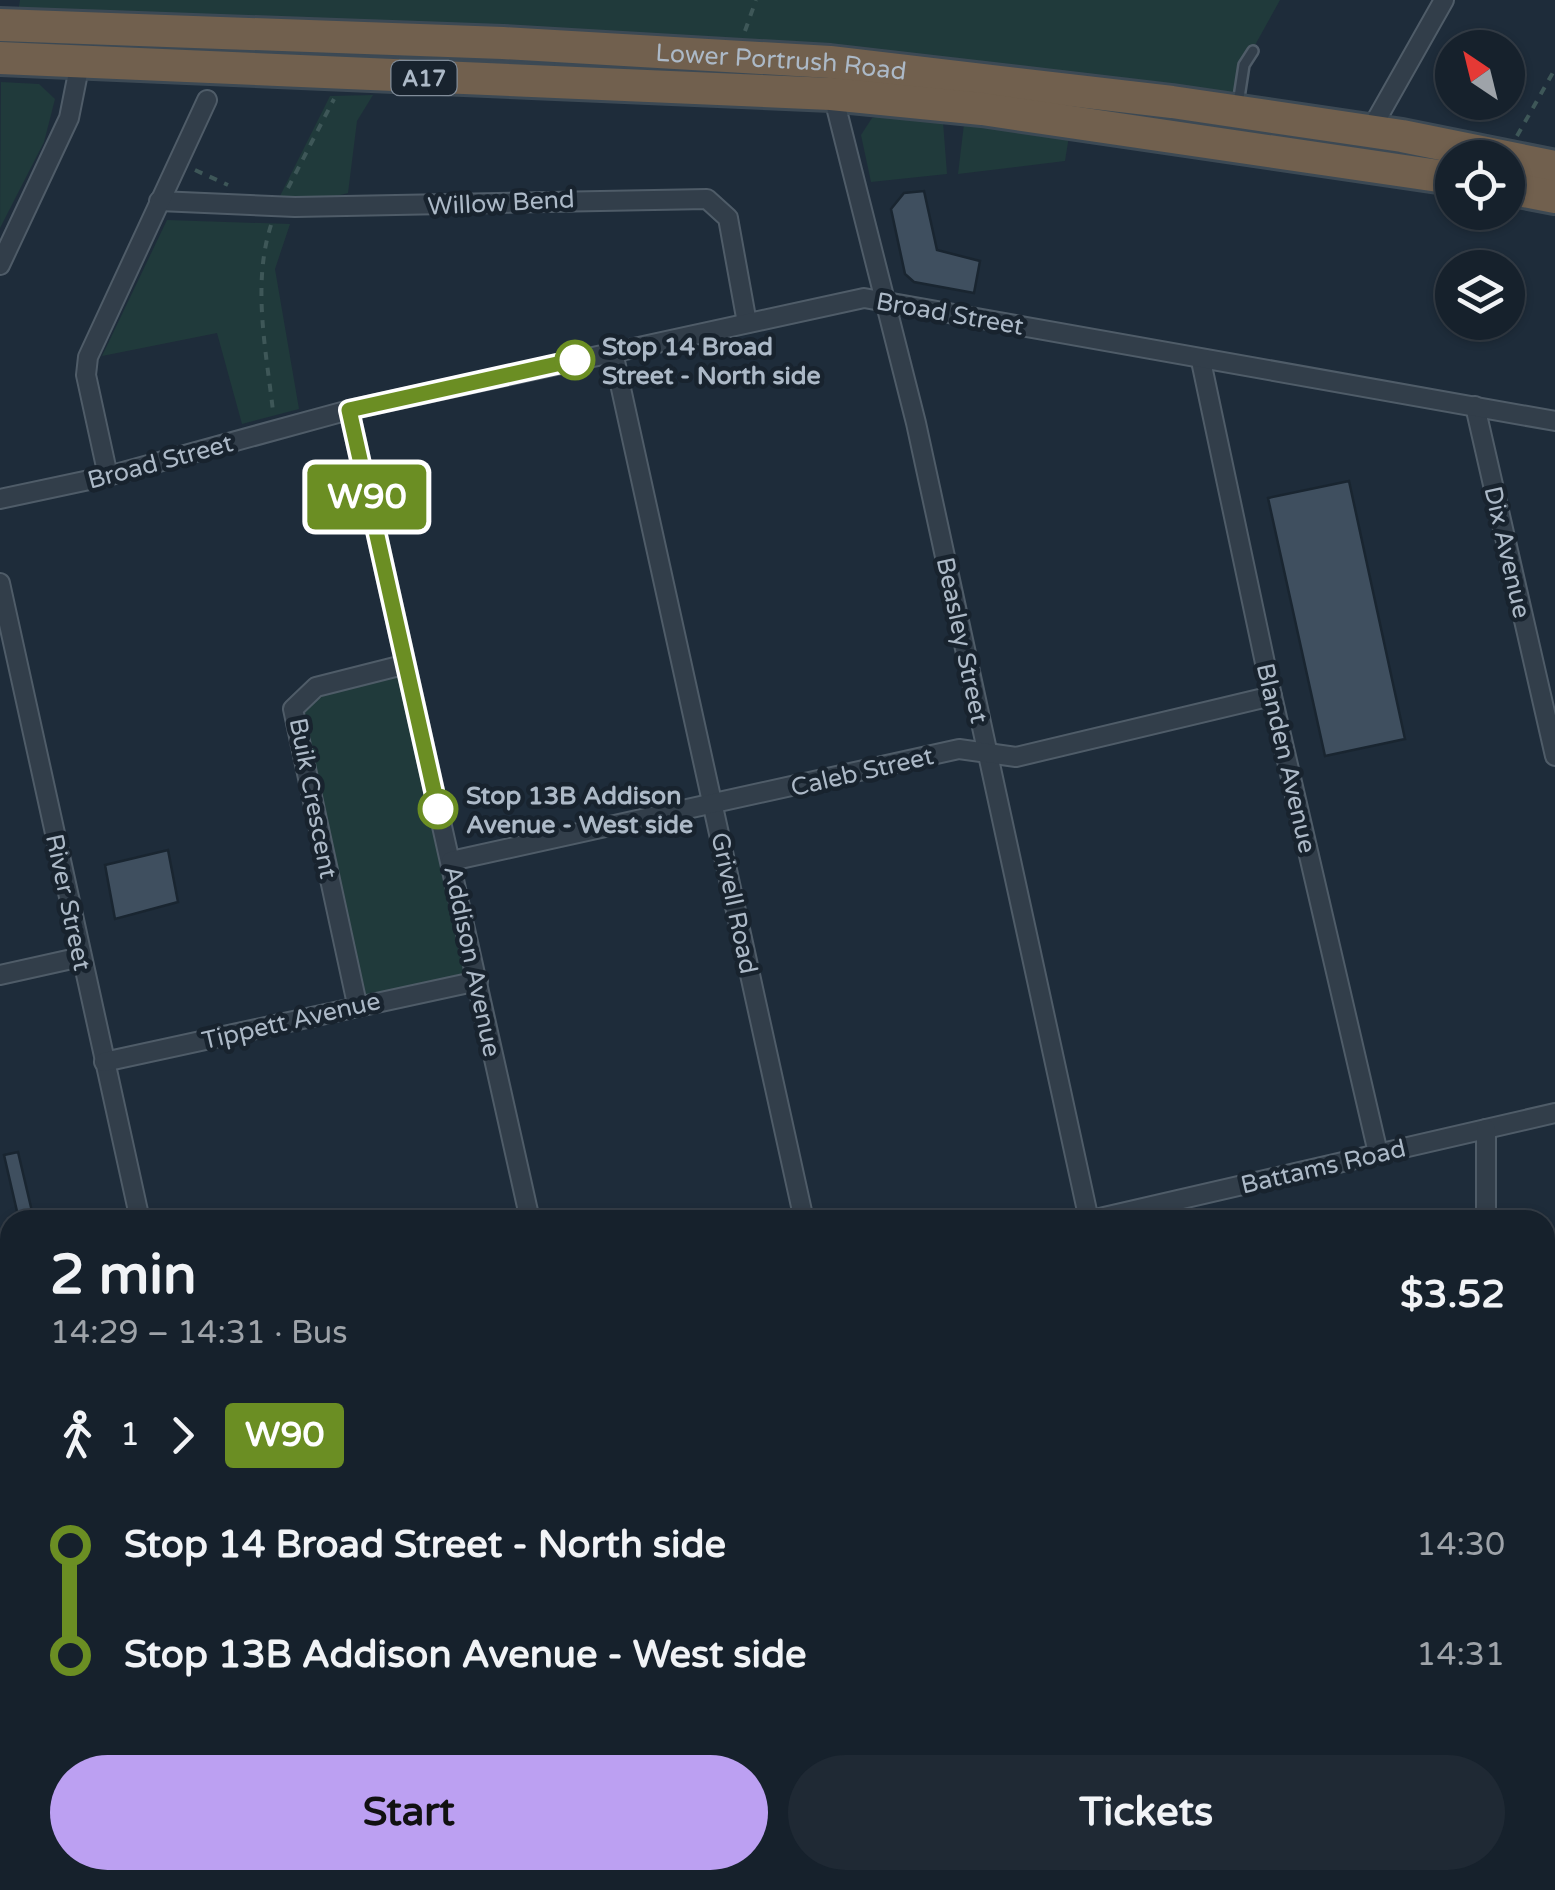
<!DOCTYPE html>
<meta charset="utf-8">
<style>
:root{--surface:#16212c;--page:#1f2934;--text:#f1f3f6;--muted:#9ea3a9;--line:#353e48;--accent:#bca0f2}
body{margin:0;font-family:"Varela Round",sans-serif;background:var(--page);color:var(--text);height:100vh;display:flex;flex-direction:column;font-size:38px;white-space:nowrap}
*{box-sizing:border-box;margin:0}
p{font-size:32px;color:var(--muted)}
.icon{flex:none;width:55px;height:55px;fill:none;stroke:currentColor;stroke-width:2;stroke-linecap:round;stroke-linejoin:round}
.map{position:relative;flex:1;overflow:hidden}
.sheet{position:absolute;left:0px;top:1210px;width:1555px;height:680px;display:flex;flex-direction:column;background:var(--surface);border-radius:30px 30px 0 0;box-shadow:0 2px 8px #0004,0 0 0 2px var(--line)}
.sheet>*{flex:none}
.badge{padding:0 20px;border-radius:8px;font-size:35px;line-height:65px}
.needle{width:65px;rotate:325deg}
.fabs{position:absolute;left:1435px;top:30px;display:grid;gap:20px}
.fabs a{display:grid;place-items:center;width:90px;height:90px;border-radius:50%;background:var(--surface);box-shadow:0 2px 8px #0004,0 0 0 2px var(--line);font-size:50px}
.map>.badge{position:absolute;translate:-50% -50%;box-shadow:0 0 0 5px #fff}
.legs{display:flex;align-items:center;gap:15px;height:110px;padding:0 50px;font-size:32px}
.legs p{margin-inline-start:auto}
.head{display:flex;align-items:center;justify-content:space-between;height:170px;padding:0 50px}
h1{font-size:55px;font-weight:800;line-height:75px}
.button{display:flex;gap:20px;margin-top:auto;padding:20px 50px}
.button a{flex:1;height:115px;border-radius:60px;background:var(--accent);color:#111;font-size:40px;font-weight:800;line-height:115px;text-align:center}
.button a+a{background:var(--page);color:var(--text)}
ul{padding:0 50px;list-style:none}
li{display:flex;align-items:center;gap:35px;height:110px;font-size:38px}
li i{display:grid;place-items:center;width:15px;height:100%;margin:0 12px;background:currentColor}
li i::after{content:'';width:25px;height:25px;margin:-12px;border:8px solid;border-radius:50%;background:var(--surface)}
li p{margin-inline-start:auto}
li:first-child i{background:linear-gradient(#0000 50%,currentColor 0)}
li:last-child i{background:linear-gradient(currentColor 50%,#0000 0)}
.map>svg:first-child{display:block}
.green{fill:#203a3b}
.building{fill:#3f4f5f;stroke:#192530;stroke-width:2.5}
.lines{fill:none;stroke-linecap:round;stroke-linejoin:round}
.lane-casing{stroke:#4f5c68;stroke-width:14}
.street-casing{stroke:#4f5c68;stroke-width:22}
.highway-casing{stroke:#3c4954;stroke-width:38}
.path{stroke:#3e5758;stroke-width:4;stroke-dasharray:8 8;stroke-linecap:butt}
.lane{stroke:#323e4a;stroke-width:9}
.street{stroke:#323e4a;stroke-width:18}
.highway{stroke:#71604e;stroke-width:32}
.line-1-casing{stroke:#fff;stroke-width:22}
.line-1{stroke:#6b8e23;stroke-width:15}
.stop-1-dot{fill:#fff;stroke:#6b8e23;stroke-width:5}
.labels{text-anchor:middle;stroke-width:9;stroke-linejoin:round;paint-order:stroke}
.shield{fill:#18232e;stroke:#808c99;stroke-width:2.5}
.shield-label{font-size:22px;font-weight:bold;fill:#acb9c7}
.street-label{font-size:25px;fill:#acb9c7;stroke:#18232e}
.stop-label{font-size:25px;font-weight:bold;fill:#acb9c7;stroke:#18232e;text-anchor:start}
</style>
<div class="map">
<svg width="1555" height="1890" viewBox="0 0 1555 1890">
<rect width="100%" height="100%" fill="#1e2c3a"/>
<g class="green">
<polygon points="20,0 1280,0 1244,65 1236,112 988,78 16,25"/>
<polygon points="1,82 39,84 55,99 44,142 0,228"/>
<polygon points="373,95 357,121 348,193 310,203 277,202 330,96"/>
<polygon points="881,116 943,122 947,174 871,182 861,135 872,118"/>
<polygon points="964,124 1069,136 1065,161 958,174"/>
<polygon points="167,220 290,224 275,269 299,409 242,424 217,333 102,356"/>
<polygon points="403,665 478,981 357,1004 293,709 303,697"/>
<polygon points="1303,1880 1490,1880 1489,1890 1303,1890"/>
</g>
<g class="building">
<polygon points="924,191 937,250 980,261 974,293 914,282 905,274 891,209 904,193"/>
<polygon points="1349,481 1405,739 1325,756 1268,498"/>
<polygon points="168,850 178,902 115,919 105,865"/>
<polygon points="18,1152 34,1220 19,1220 4,1155"/>
</g>
<g class="lines">
<g class="lane-casing">
<polyline id="lane" points="1238,104 1244,65 1253,51"/>
</g>
<g class="street-casing">
<g id="street">
<polyline points="831,87 916,423 1089,1220"/>
<polyline points="1370,131 1444,0"/>
<polyline points="159,201 295,207 707,199 728,218 747,323"/>
<polyline points="0,265 69,118 81,58"/>
<polyline points="613,352 804,1220"/>
<polyline points="1201,361 1272,696 1378,1153"/>
<polyline points="1475,406 1555,756"/>
<polyline points="349,410 530,1220"/>
<polyline points="108,476 86,375 88,357 207,100"/>
<polyline points="0,499 108,476 349,410 864,298 1555,421"/>
<polyline points="0,583 140,1220"/>
<polyline points="451,861 959,749 1016,757 1272,696"/>
<polyline points="0,975 81,957"/>
<polyline points="357,1004 293,709 316,687 403,665"/>
<polyline points="104,1062 478,981"/>
<polyline points="1091,1220 1555,1113"/>
<polyline points="1486,1220 1486,1129"/>
<polyline points="0,1454 10,1452"/>
<polyline points="0,1814 10,1814"/>
<polyline points="98,1880 99,1890"/>
<polyline points="1303,1880 1303,1890"/>
<polyline points="573,1890 573,1880"/>
<polyline points="988,1890 989,1880"/>
<polyline points="1489,1890 1490,1880"/>
</g>
</g>
<g class="highway-casing">
<g id="highway">
<path id="s1" d="M 0,25 L 503,43 L 830,62 L 1172,102 L 1402,136 L 1555,167"/>
<polyline points="0,58 831,94 982,109 1452,178"/>
<polyline points="1508,188 1555,197"/>
</g>
</g>
<g class="path">
<polyline points="745,31 756,0"/>
<polyline points="1517,136 1555,69"/>
<polyline points="195,170 228,185"/>
<polyline points="288,188 334,99"/>
<path d="M 271,225 C 252,284 266,350 273,411"/>
</g>
<use href="#lane" class="lane"/>
<use href="#street" class="street"/>
<use href="#highway" class="highway"/>
</g>
<g class="lines">
<g class="line-1-casing">
<polyline id="line-1" points="438,809 349,410 575,360"/>
</g>
<use href="#line-1" class="line-1"/>
</g>
<g class="stop-1-dot">
<circle cx="575" cy="360" r="18"/>
<circle cx="438" cy="809" r="18"/>
</g>
<g class="labels">
<rect class="shield" x="391.5" y="61" width="65" height="34" rx="8"/>
<g class="shield-label">
<text x="424" y="86">A17</text>
</g>
<g class="street-label">
<text dy="9" stroke="none"><textPath href="#s1" startOffset="782">Lower Portrush Road</textPath></text>
<text transform="translate(501 202) rotate(-3)" y="9">Willow Bend</text>
<text transform="translate(950 313) rotate(10)" y="9">Broad Street</text>
<text transform="translate(160 461) rotate(-15)" y="9">Broad Street</text>
<text transform="translate(1508 552) rotate(77)" y="9">Dix Avenue</text>
<text transform="translate(963 640) rotate(78)" y="9">Beasley Street</text>
<text transform="translate(1287 758) rotate(77)" y="9">Blanden Avenue</text>
<text transform="translate(862 771) rotate(-13)" y="9">Caleb Street</text>
<text transform="translate(314 798) rotate(79)" y="9">Buik Crescent</text>
<text transform="translate(69 902) rotate(78)" y="9">River Street</text>
<text transform="translate(735 903) rotate(78)" y="9">Grivell Road</text>
<text transform="translate(473 961) rotate(78)" y="9">Addison Avenue</text>
<text transform="translate(291 1020) rotate(-13)" y="9">Tippett Avenue</text>
<text transform="translate(1323 1166) rotate(-13)" y="9">Battams Road</text>
</g>
<g class="stop-label">
<text x="602" y="355">Stop 14 Broad<tspan x="602" dy="29">Street - North side</tspan></text>
<text x="466" y="804">Stop 13B Addison<tspan x="466" dy="29">Avenue - West side</tspan></text>
</g>
</g>
</svg>
<div class="fabs">
<a><svg class="needle" viewBox="-14 -14 28 28"><path d="M0-13l5 13h-10z" fill="#e53935"/><path d="M0 13l5-13h-10z" fill="#9ea3a9"/></svg></a>
<a><svg class="icon" aria-label="locate" viewBox="0 0 24 24"><circle cx="12" cy="12" r="6"/><path d="M12 2v4M12 18v4M2 12h4M18 12h4"/></svg></a>
<a><svg class="icon" aria-label="layers" viewBox="0 0 24 24"><path d="M12 4l9 5-9 5-9-5zM3 14l9 5 9-5"/></svg></a>
</div>
<b class="badge" style="left:367px;top:497px;background:#6b8e23;color:#fff">W90</b>
<section class="sheet">
<div class="head"><div><h1>2 min</h1><p>14:29 – 14:31 · Bus</p></div><b>$3.52</b></div>
<div class="legs"><svg class="icon" aria-label="walk" viewBox="0 0 24 24"><circle cx="13" cy="4" r="2"/><path d="M13 8l-2 6 4 7M11 14l-3 7M7 12l3-4h3l4 4"/></svg>1<svg class="icon" aria-label="forward" viewBox="0 0 24 24"><path d="M9 5l7 7-7 7"/></svg><b class="badge" style="background:#6b8e23;color:#fff">W90</b></div>
<ul>
<li><i style="color:#6b8e23"></i><b>Stop 14 Broad Street - North side</b><p>14:30</p></li>
<li><i style="color:#6b8e23"></i><b>Stop 13B Addison Avenue - West side</b><p>14:31</p></li>
</ul>
<div class="button"><a>Start</a><a>Tickets</a></div>
</section>
</div>
